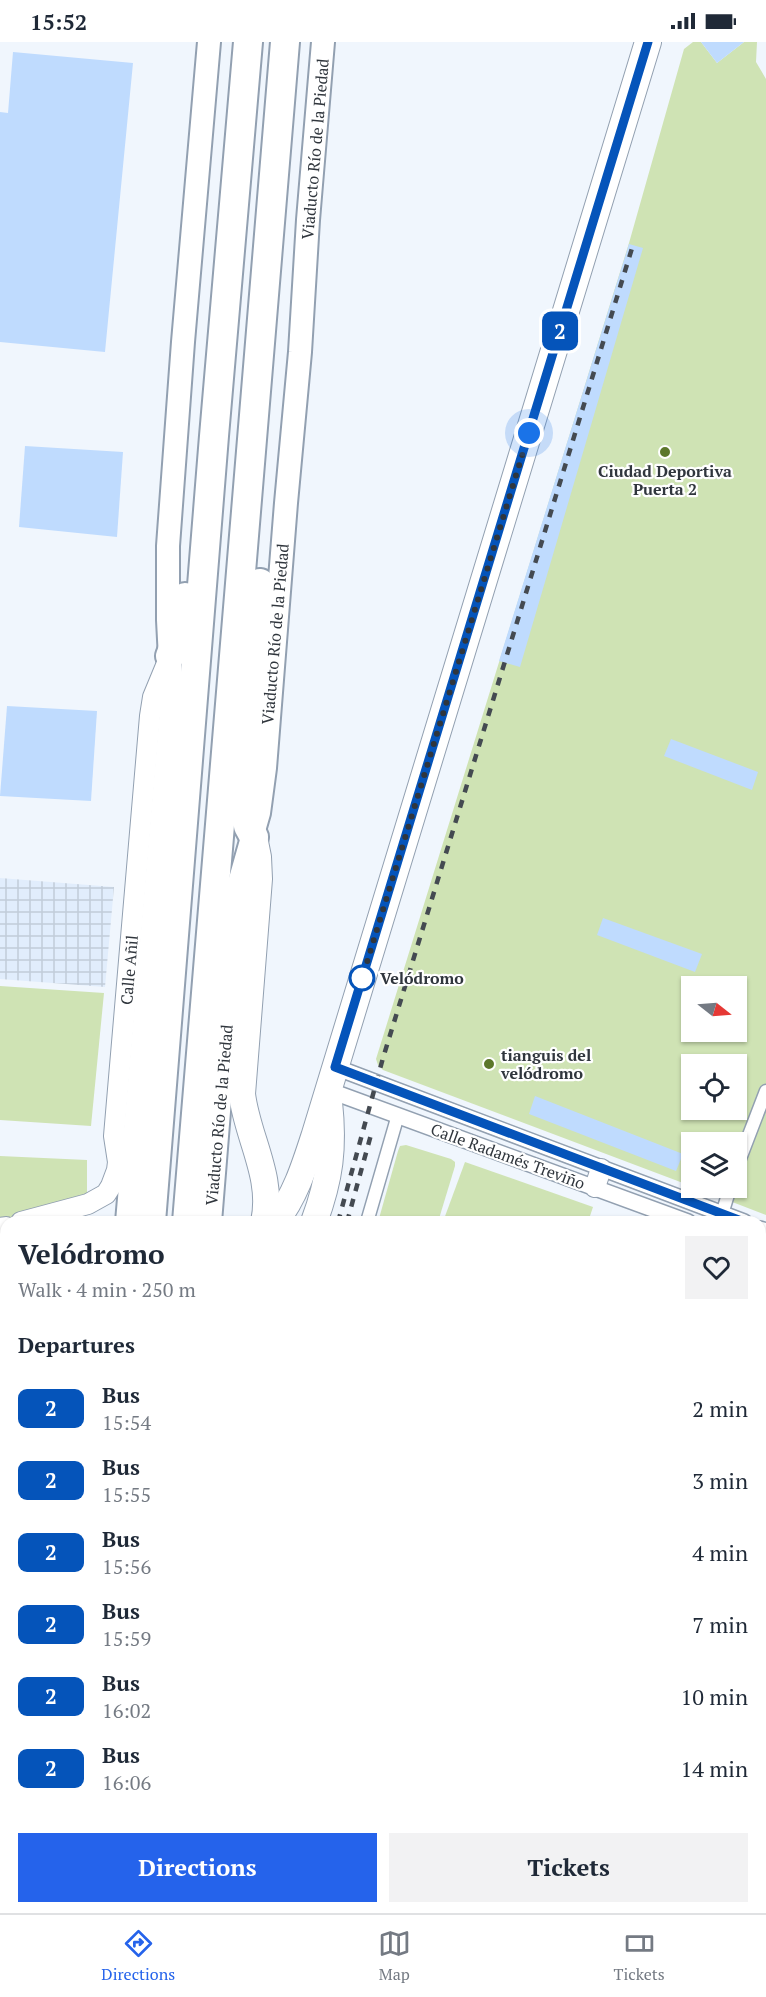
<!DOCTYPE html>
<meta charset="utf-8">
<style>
:root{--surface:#fff;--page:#f2f2f3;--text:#1f2937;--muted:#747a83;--line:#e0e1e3;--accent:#2563eb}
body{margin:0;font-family:"PT Serif",serif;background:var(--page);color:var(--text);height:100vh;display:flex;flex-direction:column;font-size:22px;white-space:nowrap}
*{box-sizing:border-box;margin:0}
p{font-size:20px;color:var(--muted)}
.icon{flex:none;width:33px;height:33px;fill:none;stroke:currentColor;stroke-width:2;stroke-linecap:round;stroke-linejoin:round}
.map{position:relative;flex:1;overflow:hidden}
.drawer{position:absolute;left:0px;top:1174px;width:766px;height:698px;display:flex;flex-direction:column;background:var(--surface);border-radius:18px 18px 0 0;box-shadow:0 2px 4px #0004}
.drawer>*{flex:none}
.badge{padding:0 12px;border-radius:9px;font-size:21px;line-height:39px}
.needle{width:39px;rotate:107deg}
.fabs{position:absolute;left:681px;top:934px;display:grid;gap:12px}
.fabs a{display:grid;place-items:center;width:66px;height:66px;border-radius:0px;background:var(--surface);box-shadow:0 2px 4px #0004;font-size:30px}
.you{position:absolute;width:30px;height:30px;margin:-15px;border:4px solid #fff;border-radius:50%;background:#1a73e8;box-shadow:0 0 0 9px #1a73e833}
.map>.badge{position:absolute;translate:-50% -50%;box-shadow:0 0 0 3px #fff}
h2{padding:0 18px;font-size:22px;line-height:54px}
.round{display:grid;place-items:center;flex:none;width:63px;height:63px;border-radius:0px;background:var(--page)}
.head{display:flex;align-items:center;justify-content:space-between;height:102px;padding:0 18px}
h1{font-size:28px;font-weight:700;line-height:45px}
.action{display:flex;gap:12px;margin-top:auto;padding:12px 18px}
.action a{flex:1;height:69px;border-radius:0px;background:var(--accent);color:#fff;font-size:24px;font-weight:700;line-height:69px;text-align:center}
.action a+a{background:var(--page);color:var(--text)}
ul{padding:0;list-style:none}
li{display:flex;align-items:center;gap:18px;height:72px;padding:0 18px}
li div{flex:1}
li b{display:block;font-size:22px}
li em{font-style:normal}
li .badge{min-width:66px;font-weight:700;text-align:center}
.status{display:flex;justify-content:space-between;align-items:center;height:42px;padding:0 30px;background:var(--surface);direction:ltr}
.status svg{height:16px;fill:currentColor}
.tab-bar{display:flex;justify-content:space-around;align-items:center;height:84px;border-top:2px solid var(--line);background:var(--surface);font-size:16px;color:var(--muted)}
.tab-bar a{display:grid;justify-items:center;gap:3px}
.tab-bar .current{color:var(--accent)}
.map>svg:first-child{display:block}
.built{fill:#e1edfc}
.industrial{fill:url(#industrial-grid)}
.green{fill:#cfe3b4;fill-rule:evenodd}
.forest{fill:url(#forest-firs)}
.building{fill:#bfdbfe}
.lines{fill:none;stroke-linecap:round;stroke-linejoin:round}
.pedestrian-casing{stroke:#92a0b1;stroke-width:15}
.minor-casing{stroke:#92a0b1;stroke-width:18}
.tertiary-casing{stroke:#92a0b1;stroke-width:22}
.secondary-casing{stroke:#92a0b1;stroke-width:26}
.primary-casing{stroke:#92a0b1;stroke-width:28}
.motorway-casing{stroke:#92a0b1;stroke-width:32}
.pedestrian{stroke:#fff;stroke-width:12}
.minor{stroke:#fff;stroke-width:15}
.tertiary{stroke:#fff;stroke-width:20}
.secondary{stroke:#fff;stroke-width:22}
.primary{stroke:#fff;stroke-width:26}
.motorway{stroke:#fff;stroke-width:28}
.rail{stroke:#444a51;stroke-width:4.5;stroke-dasharray:8 8;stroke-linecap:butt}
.line-casing{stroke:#fff;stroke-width:14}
.line{stroke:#0554ba;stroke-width:9}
.walk{stroke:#30363d;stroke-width:6;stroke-dasharray:0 10.8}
.poi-dot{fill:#5c772b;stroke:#fff;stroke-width:2}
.stop-dot{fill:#fff;stroke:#0554ba;stroke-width:3}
.labels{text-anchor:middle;stroke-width:4.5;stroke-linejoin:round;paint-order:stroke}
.street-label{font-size:16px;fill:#30363d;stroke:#fff}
.poi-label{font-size:16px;font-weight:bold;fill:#30363d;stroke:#fff}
.stop-label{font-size:16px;font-weight:bold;fill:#30363d;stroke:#fff;text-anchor:start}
</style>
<div class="status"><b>15:52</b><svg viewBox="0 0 49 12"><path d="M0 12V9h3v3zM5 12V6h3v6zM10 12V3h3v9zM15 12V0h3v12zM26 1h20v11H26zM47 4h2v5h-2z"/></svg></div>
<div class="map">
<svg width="766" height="1871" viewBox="0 0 766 1871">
<defs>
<pattern id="industrial-grid" width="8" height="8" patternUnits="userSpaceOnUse" patternTransform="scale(1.5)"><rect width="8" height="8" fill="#e1edfc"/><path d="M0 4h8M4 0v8" fill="none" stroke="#c1ccd9"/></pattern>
<pattern id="forest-firs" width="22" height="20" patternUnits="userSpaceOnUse" patternTransform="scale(1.5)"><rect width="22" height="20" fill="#cfe3b4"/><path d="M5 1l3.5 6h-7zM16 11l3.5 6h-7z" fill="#b2c39c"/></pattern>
</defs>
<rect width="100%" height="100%" fill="#f0f6fd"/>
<polygon class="built" points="0,1724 6,1726 6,1866 44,1866 43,1871 0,1871"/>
<polygon class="industrial" points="0,836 114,845 105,945 0,937"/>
<g class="green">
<path d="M 693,0 L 701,0 L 717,21 L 744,0 L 757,0 L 756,20 L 766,37 L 766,1173 L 696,1146 L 736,1146 L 736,1101 L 692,1101 L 691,1144 L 383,1028 L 378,1023 L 376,1017 L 629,201 L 684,7 ZM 692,945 L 736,945 L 736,990 L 692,990 ZM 692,1023 L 736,1023 L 736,1068 L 692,1068 Z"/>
<polygon points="0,944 104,951 91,1084 0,1078"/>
<polygon points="406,1103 451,1117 455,1120 455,1124 438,1180 378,1180 398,1109 400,1104"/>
<polygon points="0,1114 87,1118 87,1157 0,1179"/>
<polygon points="465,1120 593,1165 588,1180 453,1180 444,1177"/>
<polygon points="760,1324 766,1328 766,1594 761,1598"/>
<polygon points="6,1642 6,1696 0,1694 0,1644"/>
<polygon points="766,1645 766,1712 761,1717 761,1650"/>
<polygon points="766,1775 766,1871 743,1869 738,1866 760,1866 761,1826 764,1822 761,1818 761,1780"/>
<polygon points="179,1866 546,1866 552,1871 179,1871"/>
</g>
<g class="forest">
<polygon points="179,1866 319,1866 320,1871 179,1871"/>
<polygon points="388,1866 436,1866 434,1871 390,1871"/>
<polygon points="476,1866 547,1866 552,1871 476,1871"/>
</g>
<g class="building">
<polygon points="701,0 744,0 717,21"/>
<polygon points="13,10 133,21 105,310 0,300 0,70 8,71"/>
<polygon points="629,202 643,206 520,625 499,619"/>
<polygon points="25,404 123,410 117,495 19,485"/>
<polygon points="7,664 97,669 91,759 0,754"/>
<polygon points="671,697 758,730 752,748 664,714"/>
<polygon points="603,876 702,912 695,930 597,893"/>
<polygon points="535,1054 683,1112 676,1129 529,1072"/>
</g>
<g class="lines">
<g class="pedestrian-casing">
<g id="pedestrian">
<polyline points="736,1127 766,1049"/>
<polyline points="722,1172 730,1146"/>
<polyline points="367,1180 398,1073"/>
</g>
</g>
<g class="minor-casing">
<g id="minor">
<polyline points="335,1025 744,1180"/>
<polyline points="328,1048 688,1180"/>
<polyline points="760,1187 766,1189"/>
<polyline points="760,1208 766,1210"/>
<polyline points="0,1636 6,1634"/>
<polyline points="0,1709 6,1711"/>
<polyline points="760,1731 766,1726"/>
<polyline points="617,1871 622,1866"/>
</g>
</g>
<g class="tertiary-casing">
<g id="tertiary">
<polyline points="595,1145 601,1127"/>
<polyline points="21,1180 88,1162 106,1152 111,1144 117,1128 118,1120 114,1094 150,674 153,655 170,614"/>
<polyline points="0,1186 6,1185"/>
<polyline points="566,1866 571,1871"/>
<polyline points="592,1866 597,1871"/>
</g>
</g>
<g class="secondary-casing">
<g id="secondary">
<polyline points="127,1180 172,655 168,578 168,504 183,300 209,0"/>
<polyline points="210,1180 237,848 259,771 265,726 286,461 300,310 308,178 323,0"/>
<polyline points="60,1871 60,1866"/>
<polyline points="173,1871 173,1866"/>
</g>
</g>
<g class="primary-casing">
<g id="primary">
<path d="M 254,795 L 258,815 L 259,837 L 242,1052 C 247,1095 274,1135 264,1180"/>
<path d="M 275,1180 C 295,1155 305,1123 315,1092 L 648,0"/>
<path d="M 314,1180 C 330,1137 334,1106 329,1060"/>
<polyline points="0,1361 6,1357"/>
</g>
</g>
<g class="motorway-casing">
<g id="motorway">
<polyline points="170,614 179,591 185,555"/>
<polyline points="254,795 248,784 245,761 260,541"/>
<polyline points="151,1180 214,394 248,0"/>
<polyline points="187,1180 285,0"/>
<polyline points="94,1871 94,1866"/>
<polyline points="131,1871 132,1866"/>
</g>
</g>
<use href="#pedestrian" class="pedestrian"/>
<use href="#minor" class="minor"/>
<use href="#tertiary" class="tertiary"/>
<use href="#secondary" class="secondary"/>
<use href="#primary" class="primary"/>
<use href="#motorway" class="motorway"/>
<g class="rail">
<polyline points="338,1180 383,1016 633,203"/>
<polyline points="347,1180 372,1089"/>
<polyline points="164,1871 165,1866"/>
</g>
</g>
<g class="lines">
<g class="line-casing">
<polyline id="line" points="648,0 335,1025 744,1180"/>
</g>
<use href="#line" class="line"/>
<polyline class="walk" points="362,936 360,943 529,391"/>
</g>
<g class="poi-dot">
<circle cx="665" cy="410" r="6"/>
<circle cx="489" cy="1022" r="6"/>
</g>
<circle class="stop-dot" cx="362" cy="936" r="12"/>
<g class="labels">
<g class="street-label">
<text transform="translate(315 107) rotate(-85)" y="6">Viaducto Río de la Piedad</text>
<text transform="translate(275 592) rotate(-85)" y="6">Viaducto Río de la Piedad</text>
<text transform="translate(129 928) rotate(-85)" y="6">Calle Añil</text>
<text transform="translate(219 1073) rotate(-85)" y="6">Viaducto Río de la Piedad</text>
<text transform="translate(508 1114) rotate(20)" y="6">Calle Radamés Treviño</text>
</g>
<g class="poi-label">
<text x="665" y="435">Ciudad Deportiva<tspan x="665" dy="18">Puerta 2</tspan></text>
<text x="501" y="1019" text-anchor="start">tianguis del<tspan x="501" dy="18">velódromo</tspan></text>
</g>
<g class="stop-label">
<text x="380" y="942">Velódromo</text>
</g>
</g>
</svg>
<div class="fabs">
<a><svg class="needle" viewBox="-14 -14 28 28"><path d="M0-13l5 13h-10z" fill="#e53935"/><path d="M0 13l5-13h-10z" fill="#747a83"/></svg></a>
<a><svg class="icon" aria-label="locate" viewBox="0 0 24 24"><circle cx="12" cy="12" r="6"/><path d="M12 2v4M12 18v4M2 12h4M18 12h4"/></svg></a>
<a><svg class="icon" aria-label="layers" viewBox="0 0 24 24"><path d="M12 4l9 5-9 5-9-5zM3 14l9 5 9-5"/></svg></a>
</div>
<div class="you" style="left:529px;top:391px"></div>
<b class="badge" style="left:560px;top:289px;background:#0554ba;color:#fff">2</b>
<section class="drawer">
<div class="head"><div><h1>Velódromo</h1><p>Walk · 4 min · 250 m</p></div><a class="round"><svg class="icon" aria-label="heart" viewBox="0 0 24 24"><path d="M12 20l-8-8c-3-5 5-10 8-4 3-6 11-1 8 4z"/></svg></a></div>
<h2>Departures</h2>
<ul>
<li><span class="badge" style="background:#0554ba;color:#fff">2</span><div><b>Bus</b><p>15:54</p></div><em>2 min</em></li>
<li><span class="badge" style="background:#0554ba;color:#fff">2</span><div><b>Bus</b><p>15:55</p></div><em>3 min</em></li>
<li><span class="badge" style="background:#0554ba;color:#fff">2</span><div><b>Bus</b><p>15:56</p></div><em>4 min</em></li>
<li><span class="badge" style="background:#0554ba;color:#fff">2</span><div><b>Bus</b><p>15:59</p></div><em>7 min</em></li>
<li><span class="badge" style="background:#0554ba;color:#fff">2</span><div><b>Bus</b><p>16:02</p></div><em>10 min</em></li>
<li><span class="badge" style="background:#0554ba;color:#fff">2</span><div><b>Bus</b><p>16:06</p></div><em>14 min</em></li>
</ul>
<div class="action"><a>Directions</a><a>Tickets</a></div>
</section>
</div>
<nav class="tab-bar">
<a class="current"><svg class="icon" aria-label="directions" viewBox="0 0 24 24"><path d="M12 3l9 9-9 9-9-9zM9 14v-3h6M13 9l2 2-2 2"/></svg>Directions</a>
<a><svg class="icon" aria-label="map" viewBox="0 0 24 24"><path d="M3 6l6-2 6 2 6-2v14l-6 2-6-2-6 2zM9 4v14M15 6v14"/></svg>Map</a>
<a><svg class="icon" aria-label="tickets" viewBox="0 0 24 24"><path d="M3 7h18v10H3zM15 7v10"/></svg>Tickets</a>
</nav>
